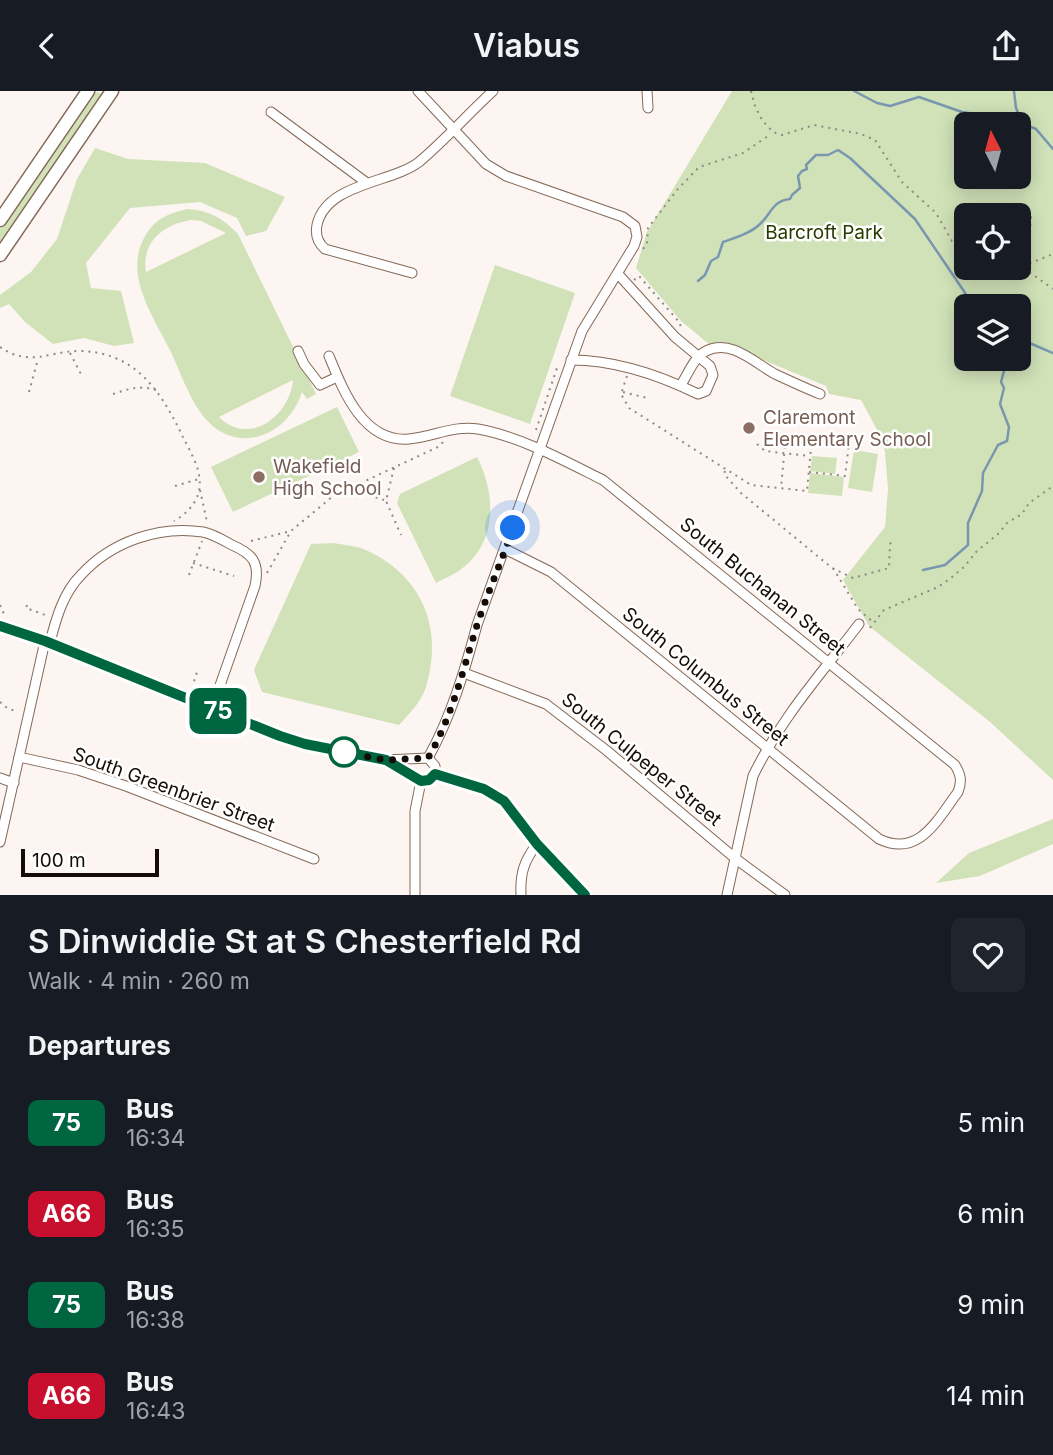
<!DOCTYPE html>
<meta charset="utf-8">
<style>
:root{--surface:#171b24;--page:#20242c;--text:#f1f3f6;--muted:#9ea1a6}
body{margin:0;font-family:Inter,sans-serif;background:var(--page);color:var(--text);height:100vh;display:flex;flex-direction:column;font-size:26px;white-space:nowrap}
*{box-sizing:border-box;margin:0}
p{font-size:23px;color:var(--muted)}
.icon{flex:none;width:38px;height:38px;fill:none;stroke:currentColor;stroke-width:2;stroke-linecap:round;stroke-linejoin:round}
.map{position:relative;height:804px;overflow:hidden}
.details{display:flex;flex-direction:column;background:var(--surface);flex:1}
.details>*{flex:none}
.badge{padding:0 14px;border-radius:10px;font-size:24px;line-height:46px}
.needle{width:46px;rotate:354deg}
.buttons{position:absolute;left:954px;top:21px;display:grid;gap:14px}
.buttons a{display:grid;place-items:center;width:77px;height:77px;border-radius:10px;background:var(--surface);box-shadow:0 4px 18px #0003;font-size:35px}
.scale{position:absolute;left:21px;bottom:18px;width:138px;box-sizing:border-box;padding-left:7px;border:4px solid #160c06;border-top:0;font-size:19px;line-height:24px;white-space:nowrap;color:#160c06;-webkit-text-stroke:5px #fff;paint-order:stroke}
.you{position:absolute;width:35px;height:35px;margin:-18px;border:5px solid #fff;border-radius:50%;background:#1a73e8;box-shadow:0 0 0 10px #1a73e833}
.map>.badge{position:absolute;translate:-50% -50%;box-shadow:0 0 0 4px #fff}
h2{padding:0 28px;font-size:26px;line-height:63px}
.round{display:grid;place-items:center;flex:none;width:74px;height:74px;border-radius:10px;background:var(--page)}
.overview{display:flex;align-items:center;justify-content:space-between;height:119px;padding:0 28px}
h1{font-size:33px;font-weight:600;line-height:52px}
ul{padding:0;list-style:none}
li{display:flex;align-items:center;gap:21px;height:91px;padding:0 28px}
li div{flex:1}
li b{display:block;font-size:26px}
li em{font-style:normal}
li .badge{min-width:77px;font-weight:700;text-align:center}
header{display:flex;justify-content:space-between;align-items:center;height:91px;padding:0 28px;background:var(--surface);font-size:32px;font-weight:600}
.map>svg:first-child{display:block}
.green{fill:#d1e2b8;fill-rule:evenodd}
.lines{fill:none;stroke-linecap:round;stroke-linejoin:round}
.stream{stroke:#7997af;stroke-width:2.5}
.minor-casing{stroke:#846956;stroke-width:11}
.major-casing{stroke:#846956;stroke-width:15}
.path{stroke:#918984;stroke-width:2;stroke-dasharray:2 5;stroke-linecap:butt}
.minor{stroke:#fff;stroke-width:9}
.major{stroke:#fff;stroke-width:12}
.line-casing{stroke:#fff;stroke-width:16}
.line{stroke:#006641;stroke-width:10}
.walk{stroke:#160c06;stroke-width:7;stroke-dasharray:0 12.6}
.education-dot{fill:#8d6e63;stroke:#fff;stroke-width:2.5}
.stop-dot{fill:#fff;stroke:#006641;stroke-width:3.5}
.labels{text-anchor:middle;stroke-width:5;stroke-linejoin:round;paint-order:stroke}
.park-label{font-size:19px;fill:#2a3a00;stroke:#fff}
.education-label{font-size:19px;fill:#785e54;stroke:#fff;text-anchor:start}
.street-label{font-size:19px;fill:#160c06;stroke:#fff}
</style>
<header><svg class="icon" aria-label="back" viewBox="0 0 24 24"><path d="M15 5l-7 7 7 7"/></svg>Viabus<svg class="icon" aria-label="share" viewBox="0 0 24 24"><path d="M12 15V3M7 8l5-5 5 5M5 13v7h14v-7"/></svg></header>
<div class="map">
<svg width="1053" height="804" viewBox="0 0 1053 804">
<rect width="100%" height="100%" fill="#fcf5f1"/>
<g class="green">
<polygon points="94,0 103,3 0,155 0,138"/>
<path d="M 732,0 L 1053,0 L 1053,689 L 990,631 L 869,535 L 843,489 L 885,436 L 888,398 L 885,361 L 882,348 L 861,309 L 829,303 L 826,295 L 732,256 L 710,254 L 681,230 L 636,177 L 647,141 ZM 966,33 L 1018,33 L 1018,86 L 966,86 ZM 966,124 L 1018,124 L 1018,177 L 966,177 ZM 966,215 L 1018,215 L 1018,268 L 966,268 Z"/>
<polygon points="95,57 128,68 205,72 285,106 266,140 246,145 237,127 200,111 130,117 86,172 91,197 121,200 134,252 114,255 84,247 53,253 25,231 9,213 0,217 0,204 31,181 57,148 77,88"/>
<path d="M 188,118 C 209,119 224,128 238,143 L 316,303 L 307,308 L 302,301 C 291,336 253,361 218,339 C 194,323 183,287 171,261 C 153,225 121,181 147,142 C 156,127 172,121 188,118 ZM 191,129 L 201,130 L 226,142 L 146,181 C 141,151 164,133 191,129 ZM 293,289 C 290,325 249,356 219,326 Z"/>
<polygon points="495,174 575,202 530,333 450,305"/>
<polygon points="337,316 359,361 233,421 211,376"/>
<polygon points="854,359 878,363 872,401 848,397"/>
<polygon points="812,365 837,367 835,383 810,380"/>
<path d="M 477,366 C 495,401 498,447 465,475 C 457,482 446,487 436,492 L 397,412 L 400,403 Z"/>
<polygon points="810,382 844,386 842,405 808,402"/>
<path d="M 333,452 C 346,454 359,455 370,461 C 425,488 444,542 425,599 C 420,612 408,624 399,634 L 262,601 L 254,579 L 311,453 Z"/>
<polygon points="1053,728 1053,753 980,785 936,792 969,762"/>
</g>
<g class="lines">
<g class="stream">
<polyline points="854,0 877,12 890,15 919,6 962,21 1014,29 1036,38 1053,58"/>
<polyline points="1014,0 1016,17 1023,33"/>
<path d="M 698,190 L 705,184 L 711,170 L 718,166 L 723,151 C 735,147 751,142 760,133 C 772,122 772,110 790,108 L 792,104 L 800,97 L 798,85 L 802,80 L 807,78 L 806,74 L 816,64 L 828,64 L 838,59 L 850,67 L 915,128 L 974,215"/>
<polyline points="1018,247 1053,262"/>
<polyline points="923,479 945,474 968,454 968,432 982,400 983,382 998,354 1007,350 1009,336 1000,313 1004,297 1001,291 1004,280 995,268"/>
</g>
<g class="minor-casing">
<g id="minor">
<path d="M 418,0 L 486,73 L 506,85 L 623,126 L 635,135 L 637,146 L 634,155 L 582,240 L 477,534 C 465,579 451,626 428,667"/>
<polyline points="647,0 648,17"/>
<polyline points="271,21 367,92"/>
<path d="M 412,182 L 325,158 C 318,152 315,144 317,134 C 326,92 392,92 419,71 C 445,49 468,23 493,0"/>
<polyline points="298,260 304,273 320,294 337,286"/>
<path d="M 329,265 C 343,299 363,352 409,348 C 433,346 453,334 478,338 C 519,345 565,370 603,389 L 955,674 C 961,684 962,690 958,701 C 937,729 919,767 879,748 L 551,481 L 505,458"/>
<path d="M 571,269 C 615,269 659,284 698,303 L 706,300 L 713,284 L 710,275 L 675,246 L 618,183"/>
<path d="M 681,294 C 688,283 694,266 706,260 C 731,247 756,273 775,283 C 790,290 805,297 820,303"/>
<polyline points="0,535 45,550 280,645 305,653 385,669 428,667 435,675 435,683"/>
<path d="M 50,551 C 56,528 63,502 81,484 C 111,451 159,434 203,441 C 213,443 223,449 232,454 C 253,463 260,472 255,495 L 212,617"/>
<polyline points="464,582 546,613 606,659 736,768 785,804"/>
<polyline points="19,666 78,679 126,695 314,768"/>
<polyline points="390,672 421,690 429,689 435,683"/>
<polyline points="435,683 484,698 504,710 537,753 585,804"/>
<polyline points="0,687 14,692"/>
<polyline points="0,751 45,550"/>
<polyline points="415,804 415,720 421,690"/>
<path d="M 521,804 C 520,782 524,770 537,753"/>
<path d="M 727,804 L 753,685 C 781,627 821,583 859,533"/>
</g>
</g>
<g class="major-casing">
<g id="major">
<polyline points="0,129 88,0"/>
<polyline points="0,164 112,0"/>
</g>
</g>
<g class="path">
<polyline points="751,0 755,15 762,29 773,41 782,44 814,34 861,43 875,49 902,91 936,122 952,150 966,157"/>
<polyline points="1018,124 1024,122 1031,126 1028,172"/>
<polyline points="643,158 647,153 648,137 677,99 699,76 743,62 771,43"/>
<polyline points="1018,173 1053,198"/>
<polyline points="1023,175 1053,163"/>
<polyline points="634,189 639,185 680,232 681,239"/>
<path d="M 0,256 C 30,276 46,261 78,260 C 133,260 159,297 181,342 C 186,353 193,364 197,376 C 205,400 195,418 174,430"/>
<polyline points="70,262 82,285"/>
<polyline points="627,285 621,303 629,317 751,394 807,400 812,346 786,343 781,397"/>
<polyline points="29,301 38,268"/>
<polyline points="623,301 647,307"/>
<path d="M 113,303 C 128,298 140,294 156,299"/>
<polyline points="536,339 557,277"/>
<polyline points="757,353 765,360 809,365"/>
<polyline points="394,377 386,410 401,444"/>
<polyline points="725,380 724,383 741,402 832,477 853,487 889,477 890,453 893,449"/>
<polyline points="809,381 845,385 849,353 812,349"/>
<polyline points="175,395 199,388"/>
<polyline points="349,398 384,409"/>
<polyline points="200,399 207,431"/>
<polyline points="251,450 291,440"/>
<polyline points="193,472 234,485"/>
<polyline points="833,477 858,518 873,531"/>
<polyline points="267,482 291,440 333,405 440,355 443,351"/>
<polyline points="189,484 202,450"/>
<polyline points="0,514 4,523"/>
<polyline points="27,514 26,517 48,525"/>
<polyline points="870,537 884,519 938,496 951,487 964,476 977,460 998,443 1007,432 1022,423 1029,412 1053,395"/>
<polyline points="192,597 197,581"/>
<polyline points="0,611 7,617 18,621"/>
</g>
<use href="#minor" class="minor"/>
<use href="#major" class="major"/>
</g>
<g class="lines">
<g class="line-casing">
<polyline id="line" points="0,535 45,550 280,645 305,653 386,669 421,690 429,689 435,683 484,698 504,710 537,753 585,804"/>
</g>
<use href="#line" class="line"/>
<path class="walk" d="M 344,661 L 331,659 L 386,669 L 428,667 C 452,626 463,579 477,534 C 488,501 502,469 513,437"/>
</g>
<g class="education-dot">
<circle cx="749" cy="337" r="7"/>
<circle cx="259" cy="386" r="7"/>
</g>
<circle class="stop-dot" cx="344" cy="661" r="14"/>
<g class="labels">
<g class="park-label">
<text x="824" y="148">Barcroft Park</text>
</g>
<g class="education-label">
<text x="763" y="333">Claremont<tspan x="763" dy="22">Elementary School</tspan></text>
<text x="273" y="382">Wakefield<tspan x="273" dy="22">High School</tspan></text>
</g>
<g class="street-label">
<text transform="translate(763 495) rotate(39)" y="7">South Buchanan Street</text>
<text transform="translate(706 585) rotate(39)" y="7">South Columbus Street</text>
<text transform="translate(642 668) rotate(39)" y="7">South Culpeper Street</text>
<text transform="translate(174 698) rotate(20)" y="7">South Greenbrier Street</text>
</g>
</g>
</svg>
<div class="buttons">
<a><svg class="needle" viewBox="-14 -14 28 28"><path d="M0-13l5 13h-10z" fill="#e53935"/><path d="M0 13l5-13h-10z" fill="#9ea1a6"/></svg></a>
<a><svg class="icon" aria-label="locate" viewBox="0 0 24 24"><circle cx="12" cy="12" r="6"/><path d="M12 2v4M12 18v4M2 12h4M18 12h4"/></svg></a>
<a><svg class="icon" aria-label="layers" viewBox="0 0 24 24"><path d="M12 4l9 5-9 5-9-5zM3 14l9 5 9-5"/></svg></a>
</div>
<div class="scale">100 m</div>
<div class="you" style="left:513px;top:437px"></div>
<b class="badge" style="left:218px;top:620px;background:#006641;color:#fff">75</b>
</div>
<section class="details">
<div class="overview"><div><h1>S Dinwiddie St at S Chesterfield Rd</h1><p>Walk · 4 min · 260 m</p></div><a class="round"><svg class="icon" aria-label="heart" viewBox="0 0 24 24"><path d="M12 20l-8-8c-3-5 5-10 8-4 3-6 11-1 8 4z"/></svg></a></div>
<h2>Departures</h2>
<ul>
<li><span class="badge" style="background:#006641;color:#fff">75</span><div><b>Bus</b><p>16:34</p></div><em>5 min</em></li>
<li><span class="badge" style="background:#c8102e;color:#fff">A66</span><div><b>Bus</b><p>16:35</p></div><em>6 min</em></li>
<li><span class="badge" style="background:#006641;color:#fff">75</span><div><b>Bus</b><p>16:38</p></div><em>9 min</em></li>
<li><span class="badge" style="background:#c8102e;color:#fff">A66</span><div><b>Bus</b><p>16:43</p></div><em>14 min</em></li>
</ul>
</section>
